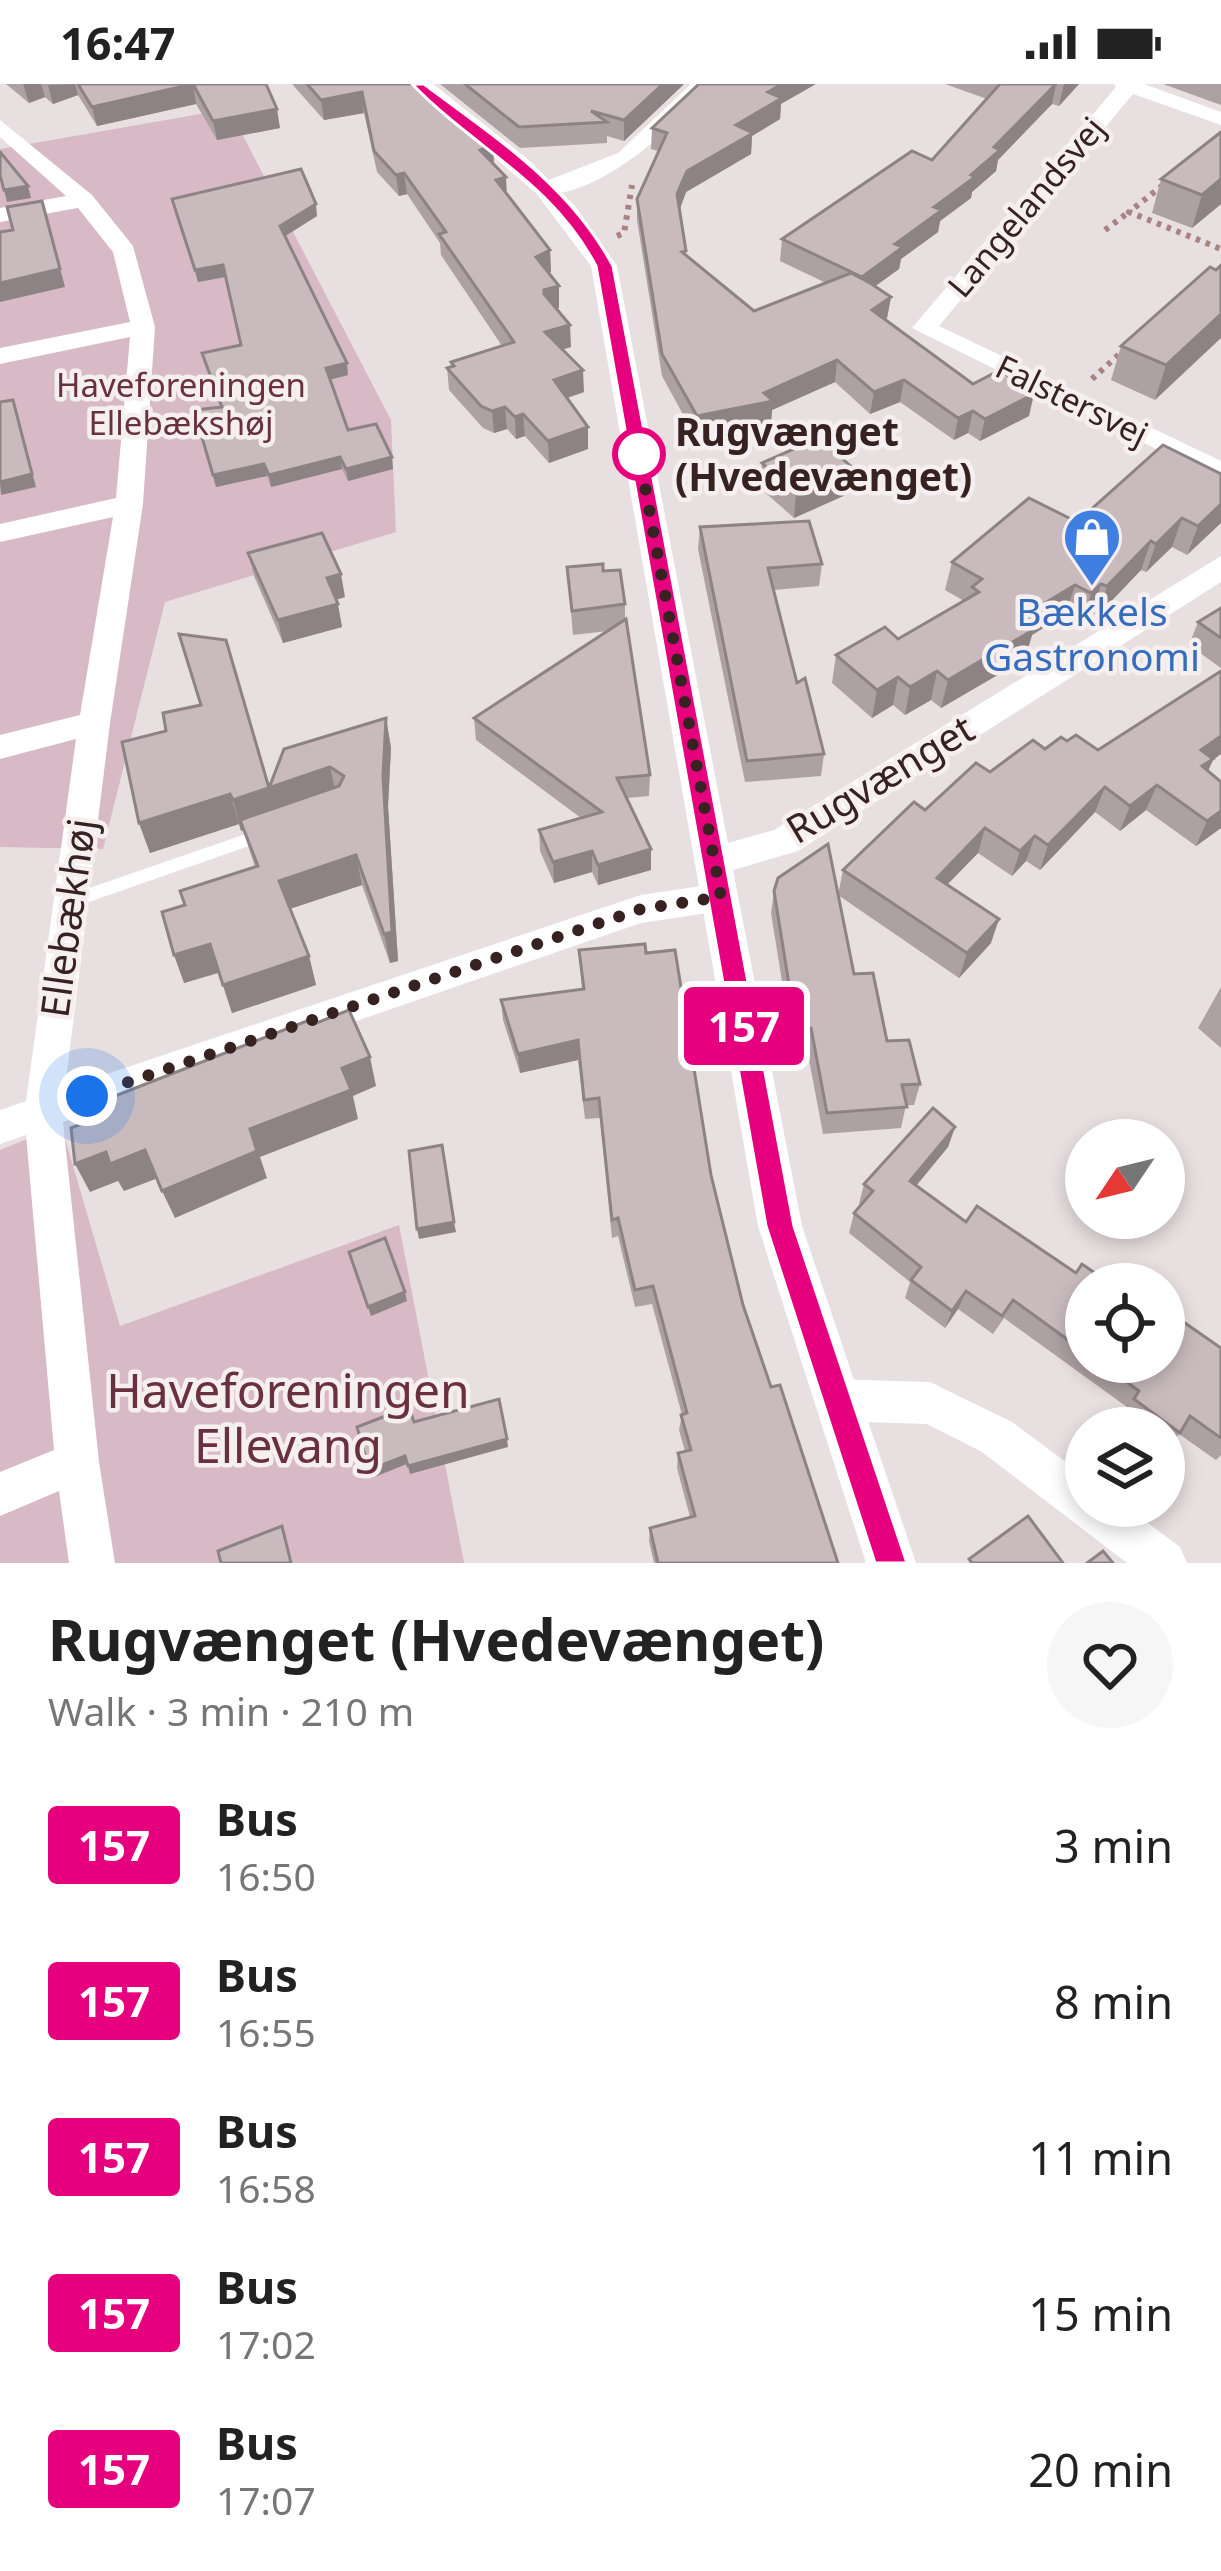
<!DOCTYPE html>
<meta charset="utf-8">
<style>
:root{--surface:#fff;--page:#f6f6f6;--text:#222;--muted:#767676}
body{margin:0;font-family:"Noto Sans",sans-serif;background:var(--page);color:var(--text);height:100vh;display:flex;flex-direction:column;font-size:45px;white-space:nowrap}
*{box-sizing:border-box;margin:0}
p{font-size:39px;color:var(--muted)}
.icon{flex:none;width:66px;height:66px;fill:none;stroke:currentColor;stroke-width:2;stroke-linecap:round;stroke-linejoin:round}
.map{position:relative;height:1479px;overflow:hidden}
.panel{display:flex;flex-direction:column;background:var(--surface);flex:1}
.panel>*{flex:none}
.badge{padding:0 24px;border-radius:9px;font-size:42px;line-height:78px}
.needle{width:78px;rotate:235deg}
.fabs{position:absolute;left:1065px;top:1035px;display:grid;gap:24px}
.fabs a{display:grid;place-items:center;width:120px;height:120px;border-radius:50%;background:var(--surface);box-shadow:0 6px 18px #0003;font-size:60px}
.you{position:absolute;width:60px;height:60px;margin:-30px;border:9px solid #fff;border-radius:50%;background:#1a73e8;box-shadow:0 0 0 18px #1a73e833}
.map>.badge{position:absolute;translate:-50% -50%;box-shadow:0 0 0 6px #fff}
.round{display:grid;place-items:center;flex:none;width:126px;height:126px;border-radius:63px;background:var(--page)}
.summary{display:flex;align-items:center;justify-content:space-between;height:204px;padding:0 48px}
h1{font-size:57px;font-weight:700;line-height:90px}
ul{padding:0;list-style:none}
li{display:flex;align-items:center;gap:36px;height:156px;padding:0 48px}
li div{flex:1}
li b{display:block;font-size:45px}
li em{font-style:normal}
li .badge{min-width:132px;font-weight:700;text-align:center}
.status{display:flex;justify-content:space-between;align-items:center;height:84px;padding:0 60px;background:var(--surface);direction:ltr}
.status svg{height:33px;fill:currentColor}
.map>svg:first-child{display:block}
.green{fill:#d8b9c6}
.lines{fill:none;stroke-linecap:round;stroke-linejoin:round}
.path{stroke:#a98283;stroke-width:6;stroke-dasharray:4.5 6;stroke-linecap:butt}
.lane{fill:#fff;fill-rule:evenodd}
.street{fill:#fff;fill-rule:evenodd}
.secondary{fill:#fff;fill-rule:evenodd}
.wall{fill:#ada1a3}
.shaded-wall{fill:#8d8384}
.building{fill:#c9bbbd;stroke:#8d8384;stroke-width:3}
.line{fill:#e6007e;stroke:#fff;stroke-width:3}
.walk{stroke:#372222;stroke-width:12;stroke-dasharray:0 21.6}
.stop-dot{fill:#fff;stroke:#e6007e;stroke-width:6}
.labels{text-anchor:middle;stroke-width:9;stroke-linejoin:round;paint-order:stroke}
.far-street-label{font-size:33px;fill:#372222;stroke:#f6eff0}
.far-park-label{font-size:33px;fill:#693042;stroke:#f6eff0}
.stop-label{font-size:39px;font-weight:bold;fill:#372222;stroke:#f6eff0;text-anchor:start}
.shop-label{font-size:39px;fill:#366cbe;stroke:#f6eff0}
.street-label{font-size:39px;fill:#372222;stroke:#f6eff0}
.near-park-label{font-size:48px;fill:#693042;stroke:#f6eff0}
</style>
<div class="status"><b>16:47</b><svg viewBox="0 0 49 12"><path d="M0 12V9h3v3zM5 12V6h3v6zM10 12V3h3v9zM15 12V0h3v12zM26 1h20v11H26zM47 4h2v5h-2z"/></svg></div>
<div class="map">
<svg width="1221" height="1479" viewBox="0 0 1221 1479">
<rect width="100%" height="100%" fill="#e8dfe0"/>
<g class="green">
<polygon points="229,25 391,336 396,448 165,518 103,765 0,763 0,65"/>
<polygon points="61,1041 120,1242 399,1141 464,1479 0,1479 0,1066"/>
</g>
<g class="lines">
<g class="path">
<polyline points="1163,101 1129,128 1221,165"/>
<polyline points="1105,146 1129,128"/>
<polyline points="617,152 624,149 632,101"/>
<polyline points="1092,295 1125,265"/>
</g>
<polygon class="lane" points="263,744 269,745 271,750 269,755 72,824 66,822 63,817 66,812"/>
<g class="street">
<path d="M 691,0 L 713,0 C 681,39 594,118 541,109 L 541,99 L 618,69 Z"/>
<polygon points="1114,0 1144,0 1221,28 1221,41 1133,10 939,242 1221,377 1221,397 912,244 1116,3"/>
<polygon points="0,36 92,111 133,162 155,243 143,420 110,639 65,1004 641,811 721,799 733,803 738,813 733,823 721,827 641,839 63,1038 99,1378 115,1479 69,1479 59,1407 0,1432 0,1388 54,1366 26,1051 0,1060 0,1026 26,1017 76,655 0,675 0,651 80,631 113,433 0,458 0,440 116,414 130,253 0,280 0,264 130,238 113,168 78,124 0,138 0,124 66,112 0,53"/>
<polygon points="835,1295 930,1298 1012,1338 1086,1393 1086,1422 1125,1422 1180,1463 1187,1479 1127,1479 982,1368 927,1340 835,1337 820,1331 814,1316 820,1301"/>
</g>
<polygon class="secondary" points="408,0 433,0 530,77 575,122 617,182 728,759 774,746 1221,472 1221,498 798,767 733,786 802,1142 916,1479 866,1479 758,1142 591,182 536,109"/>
</g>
<g class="wall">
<polygon points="6,0 266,0 280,44 217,56 196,20 97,42 78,11 53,20 45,13 29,19"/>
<polygon points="292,0 424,0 493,61 494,81 506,109 550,166 551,188 548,189 559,224 556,225 571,263 563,265 584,308 567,314 588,343 588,365 549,379 525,352 516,355 507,345 494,349 483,344 449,306 447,284 452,283 451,278 502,262 441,171 440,159 407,110 399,112 377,88 364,29 324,36"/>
<polygon points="440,0 684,0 624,57 607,52 607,59 520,64"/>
<polygon points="945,0 1079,0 1059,22 1052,20 998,76 996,87 972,108 971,114 940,137 938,148 901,175 899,185 875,202 891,213 887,234 885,236 973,300 1029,332 980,357 968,349 954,356 900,318 870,330 835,298 772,326 771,339 696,354 662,292 637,136 637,115 658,67 651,65 652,44 781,20 780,35 752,52 751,70 686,108 680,125 686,171 754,227 826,199 780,177 782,155 932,76 987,15"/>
<polygon points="1163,0 1221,0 1221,21"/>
<polygon points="1221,48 1221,120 1192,144 1152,129 1161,95"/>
<polygon points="172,115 317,132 285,152 348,291 330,296 348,346 393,385 348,397 342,385 271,403 267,392 216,403 194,326 220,323 202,269 240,261 225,193 198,198"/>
<polygon points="1216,186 1155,316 1111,296 1121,262"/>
<polygon points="762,379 850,409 794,434 759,403"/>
<polygon points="1221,390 1187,471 1172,463 1146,488 1141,486 1098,531 1092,529 1082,538 1066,530 1032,551 1025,575 941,624 931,616 905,631 893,621 872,634 832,599 836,571 898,555 964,517 945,506 952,478"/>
<polygon points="700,443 822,480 819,502 774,506 797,599 824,670 821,692 745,698 698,465"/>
<polygon points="248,469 345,513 336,516 342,543 283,559 254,492"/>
<polygon points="567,483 603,487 625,520 625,535 650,691 649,712 627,714 651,786 598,801 592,788 554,799 540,767 539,746 581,734 476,656 474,634 608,547 573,551"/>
<polygon points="1221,524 1221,584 1189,561 1198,538"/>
<polygon points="386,634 391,664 388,722 398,877 390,879 362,801 290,825 309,872 316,901 232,929 219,889 184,899 185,821 255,783 243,746 241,747 239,740 150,769 139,739 269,704"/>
<polygon points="1067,657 1098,666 1213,676 1208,687 1221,744 1196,762 1146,726 1120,747 1095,728 1040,786 1026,777 1012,792 978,769 947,801 991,859 959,894 838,811 843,786 925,726 990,688"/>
<polygon points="774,807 854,890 887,957 920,1000 914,1021 906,1021 901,1044 823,1050 807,965 793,966 771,829"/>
<polygon points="579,866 646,869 711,1091 743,1221 771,1303 838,1479 654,1479 649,1457 650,1444 690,1433 677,1384 678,1369 685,1367 679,1346 682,1331 652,1220 635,1223 618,1152 612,1154 600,1034 585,1035 578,976 520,989 503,936 501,916 582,906"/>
<polygon points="1221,903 1221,964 1198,944"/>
<polygon points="955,1043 948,1063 917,1101 966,1138 1086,1200 1086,1278 1164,1278 1177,1244 1221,1264 1221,1371 1216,1376 1179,1350 1167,1364 1164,1362 1164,1344 1139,1344 1122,1331 1127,1323 1004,1234 993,1250 958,1225 945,1244 905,1214 910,1198 849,1149 854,1129 861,1121 859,1120 864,1100"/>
</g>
<g class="shaded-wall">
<polygon points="23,0 41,0 45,13 29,19"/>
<polygon points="75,0 78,11 53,20 48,1"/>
<polygon points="193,0 196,20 97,42 92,23"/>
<polygon points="663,0 684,0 624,57 624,36"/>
<polygon points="782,0 816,0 781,20 780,35 752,52 751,70 686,108 677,132 677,110 687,87 768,8"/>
<polygon points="1056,0 1052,20 998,76 996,87 972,108 971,114 940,137 938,148 901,175 899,185 859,214 862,193 934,123 971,91 994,63"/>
<polygon points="1064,0 1079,0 1059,22"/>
<polygon points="362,8 364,29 324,36 321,16"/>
<polygon points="277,25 280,44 217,56 213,37"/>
<polygon points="493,61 494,82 480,66"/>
<polygon points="404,89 407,110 399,112 396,91"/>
<polygon points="506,93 507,115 496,96"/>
<polygon points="1221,95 1221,120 1192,144 1202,111"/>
<polygon points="28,102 31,114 7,118 4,106"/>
<polygon points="316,120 317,132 282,154 280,142"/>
<polygon points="47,134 65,203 0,218 0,199"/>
<polygon points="550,166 551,188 537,195 536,173"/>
<polygon points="223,181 225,193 198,198 195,186"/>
<polygon points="559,202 559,224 545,228 544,206"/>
<polygon points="891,213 887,234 868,248 872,226"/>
<polygon points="1221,230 1221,254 1155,316 1166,281"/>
<polygon points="570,241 571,263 546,270 545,248"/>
<polygon points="837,276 835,298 772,326 771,339 696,354 697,332 764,309"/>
<polygon points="347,279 348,291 328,296 326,284"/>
<polygon points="583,286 584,308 555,318 554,296"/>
<polygon points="904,296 900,318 870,330 874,308"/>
<polygon points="1034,310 1029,332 980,357 985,335"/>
<polygon points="13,316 36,403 1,411 0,398"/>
<polygon points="505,323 507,345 494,349 492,327"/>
<polygon points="973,327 968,349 954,356 958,334"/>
<polygon points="523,330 525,352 516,355 515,333"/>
<polygon points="588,343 588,365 549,379 548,357"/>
<polygon points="340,373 342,385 271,403 269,391"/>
<polygon points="392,373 393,385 348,397 346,385"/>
<polygon points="264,380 267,392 216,403 213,391"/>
<polygon points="854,385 850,409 794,434 796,410"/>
<polygon points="1221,420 1221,439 1187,471 1198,442"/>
<polygon points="1182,434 1172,463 1146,488 1156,460"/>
<polygon points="1151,457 1141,486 1098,531 1107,502"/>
<polygon points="341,490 345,513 331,517 327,494"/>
<polygon points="1101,500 1092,529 1082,538 1091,509"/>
<polygon points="1075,501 1066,530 1032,551 1025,575 941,624 948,596 1019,535"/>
<polygon points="338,520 342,543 283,559 278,536"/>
<polygon points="937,587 931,616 905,631 910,603"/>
<polygon points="898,593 893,621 872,634 877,606"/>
<polygon points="386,634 391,664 388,722 398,877 390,879 384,850 383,692"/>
<polygon points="1221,652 1221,670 1213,676 1202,700 1201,666"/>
<polygon points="330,683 337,714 241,747 233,716"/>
<polygon points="1157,701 1146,726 1120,747 1130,722"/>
<polygon points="1105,703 1095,728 1040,786 1048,761"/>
<polygon points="230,710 239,740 150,769 139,739"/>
<polygon points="1221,727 1221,744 1196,762 1207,737"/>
<polygon points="985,744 978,769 930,818 937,794"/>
<polygon points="1035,752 1026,777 1012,792 1020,767"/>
<polygon points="651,765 651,786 598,801 598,781"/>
<polygon points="592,767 592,788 554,799 553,778"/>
<polygon points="356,771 362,801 286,826 279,797"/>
<polygon points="999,835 991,859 959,894 967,869"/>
<polygon points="210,860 220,888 184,899 174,871"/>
<polygon points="309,872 316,901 232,929 223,901"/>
<polygon points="578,956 578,976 520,989 518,970"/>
<polygon points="370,973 376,1002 353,1012 358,1035 260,1073 267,1094 175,1134 162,1107 250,1045 342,984"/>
<polygon points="955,1043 948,1063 904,1116 910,1097"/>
<polygon points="145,1066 158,1094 124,1107 118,1097 90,1108 75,1080 106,1068"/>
<polygon points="454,1138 456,1148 419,1155 417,1145"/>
<polygon points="966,1207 958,1225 945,1244 952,1227"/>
<polygon points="405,1208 407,1217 371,1232 368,1223"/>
<polygon points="507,1355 508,1363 410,1390 408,1382"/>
<polygon points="405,1372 407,1380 372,1394 369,1386"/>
</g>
<g class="building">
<polygon points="78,0 266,0 277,25 213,37 193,0 92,23"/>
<polygon points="307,0 424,0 493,61 480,66 506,93 496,96 550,166 536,173 559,202 544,206 544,210 570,241 545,248 583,286 554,296 588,343 548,357 523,330 515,333 505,323 492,327 481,322 447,284 454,282 451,278 514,258 439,150 446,148 404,89 396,91 374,67 362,8 321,16"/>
<polygon points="465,0 663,0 624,36 591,27 607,38 519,43"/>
<polygon points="699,0 782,0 768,8 782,14 736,41 753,49 687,87 677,110 686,167 682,168 754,227 851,189 870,199 891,213 872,226 973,300 1000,286 1034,310 985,335 973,327 958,334 904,296 874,308 837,276 764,309 773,317 697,332 662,270 637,115 667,49 652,44"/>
<polygon points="1000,0 1056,0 994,63 1000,66 971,91 975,93 934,123 942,126 895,160 903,163 862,193 782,155 912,67 932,76"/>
<polygon points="1221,48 1221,95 1202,111 1161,95"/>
<polygon points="0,68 28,102 4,106 0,91"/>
<polygon points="301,85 316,120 280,142 347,279 326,284 348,346 376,340 392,373 346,385 340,373 269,391 264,380 213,391 194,326 222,323 202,269 241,261 223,181 195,186 172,115"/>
<polygon points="42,117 60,185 0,199 0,148 13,146 7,123"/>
<polygon points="1221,181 1221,230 1166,281 1121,262 1210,183 1216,186"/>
<polygon points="13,316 32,390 0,398 0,318"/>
<polygon points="819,354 854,385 796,410 762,379"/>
<polygon points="1163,361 1221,390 1221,420 1198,442 1182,434 1156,460 1151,457 1107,502 1101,500 1091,509 1075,501 1019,535 1033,546 948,596 937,587 910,603 898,593 877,606 836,571 885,543 898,555 979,508 972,503 982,495 952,478 1029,414 1077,438"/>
<polygon points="809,437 822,480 768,484 797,599 805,594 824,670 747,677 700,443"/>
<polygon points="322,449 341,490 327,494 338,520 278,536 248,469"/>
<polygon points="603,480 603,487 620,486 625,520 572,527 567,483"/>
<polygon points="1221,524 1221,554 1198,538"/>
<polygon points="626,535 650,691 617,694 651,765 598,781 592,767 553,778 539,746 602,728 474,634"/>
<polygon points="179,550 226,556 269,704 284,665 386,634 383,692 392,848 384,850 356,771 279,797 309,872 223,901 210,860 174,871 162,828 185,821 180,807 258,782 240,736 339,702 344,692 330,683 233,716 230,710 139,739 122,658 166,647 163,629 201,621"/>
<polygon points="1221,587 1221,652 1201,666 1213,675 1202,682 1221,698 1221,727 1207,737 1157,701 1130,722 1105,703 1048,761 1035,752 1020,767 985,744 937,794 999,835 967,869 843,786 914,718 925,726 976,679 990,688 1033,656 1045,665 1061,653 1067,657 1076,651 1098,666"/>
<polygon points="828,760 854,890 873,889 887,957 909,956 920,1000 902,1001 907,1023 827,1029 811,944 796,944 774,807 778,794"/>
<polygon points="645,860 646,869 675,866 711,1091 743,1221 771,1303 780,1301 838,1479 658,1479 650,1444 695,1432 678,1369 691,1366 681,1331 687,1329 653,1202 635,1206 618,1134 612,1136 599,1014 584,1016 578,956 518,970 501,916 584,905 579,866"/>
<polygon points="349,926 370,973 342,984 351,1006 250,1045 257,1067 162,1107 145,1066 110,1080 106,1068 75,1080 71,1044 96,1034 92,1021 312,935 314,940"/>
<polygon points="933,1024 955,1043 910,1097 966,1138 977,1122 1076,1189 1082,1180 1111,1200 1086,1200 1086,1269 1013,1216 1002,1232 966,1207 952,1227 911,1196 921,1183 854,1129 873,1107 864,1100"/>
<polygon points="442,1061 454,1138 417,1145 409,1067"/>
<polygon points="385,1154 405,1208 368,1223 349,1168"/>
<polygon points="1164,1236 1177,1245 1182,1237 1221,1264 1221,1354 1190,1332 1180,1349 1134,1315 1139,1307 1099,1278 1164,1278"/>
<polygon points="499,1315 507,1355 408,1382 405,1372 369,1386 357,1343 409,1323 414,1338"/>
<polygon points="1028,1432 1063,1479 972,1479 969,1475"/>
<polygon points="282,1442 291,1479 221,1479 218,1467"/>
<polygon points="1103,1467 1113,1479 1087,1479"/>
</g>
<path class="line" d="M 412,0 L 424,0 C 495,53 570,101 613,182 L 794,1142 L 907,1479 L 875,1479 L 766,1142 L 596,182 C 551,97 476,66 412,0 Z"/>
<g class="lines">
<polyline class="walk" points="87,1012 641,825 721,813 636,354 639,370"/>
</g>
<defs>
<g id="shop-pin" transform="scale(3)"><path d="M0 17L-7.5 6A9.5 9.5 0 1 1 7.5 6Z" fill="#3f7fe0" stroke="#f6eff0"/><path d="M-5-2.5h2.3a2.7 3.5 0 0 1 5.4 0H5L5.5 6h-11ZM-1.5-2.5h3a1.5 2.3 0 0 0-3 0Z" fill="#fff"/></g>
</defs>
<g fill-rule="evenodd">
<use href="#shop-pin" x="1092" y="453"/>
</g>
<circle class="stop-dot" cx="639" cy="370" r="24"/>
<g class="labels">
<g class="far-street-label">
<text transform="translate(1026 123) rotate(-50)" y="12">Langelandsvej</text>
<text transform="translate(1072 316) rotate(26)" y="12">Falstersvej</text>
</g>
<g class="far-park-label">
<text x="181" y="313">Haveforeningen<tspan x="181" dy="38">Ellebækshøj</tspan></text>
</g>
<g class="stop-label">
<text x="675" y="362">Rugvænget<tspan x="675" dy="45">(Hvedevænget)</tspan></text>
</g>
<g class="shop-label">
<text x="1092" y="542">Bækkels<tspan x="1092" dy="45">Gastronomi</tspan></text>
</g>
<g class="street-label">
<text transform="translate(880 695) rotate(-31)" y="14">Rugvænget</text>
<text transform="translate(68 834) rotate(-82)" y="14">Ellebækhøj</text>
</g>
<g class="near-park-label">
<text x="288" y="1324">Haveforeningen<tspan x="288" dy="55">Ellevang</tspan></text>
</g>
</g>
</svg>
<div class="fabs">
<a><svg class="needle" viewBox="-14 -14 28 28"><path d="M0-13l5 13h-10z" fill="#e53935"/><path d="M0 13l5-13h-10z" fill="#767676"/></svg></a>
<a><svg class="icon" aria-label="locate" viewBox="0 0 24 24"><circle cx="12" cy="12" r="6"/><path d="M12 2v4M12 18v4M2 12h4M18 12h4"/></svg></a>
<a><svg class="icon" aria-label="layers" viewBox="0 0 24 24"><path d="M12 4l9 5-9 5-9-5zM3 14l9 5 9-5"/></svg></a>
</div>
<div class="you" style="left:87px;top:1012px"></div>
<b class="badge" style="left:744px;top:942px;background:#e6007e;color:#fff">157</b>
</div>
<section class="panel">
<div class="summary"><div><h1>Rugvænget (Hvedevænget)</h1><p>Walk · 3 min · 210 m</p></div><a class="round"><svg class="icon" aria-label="heart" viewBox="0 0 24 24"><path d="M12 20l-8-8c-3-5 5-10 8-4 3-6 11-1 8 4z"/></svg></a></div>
<ul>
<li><span class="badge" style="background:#e6007e;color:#fff">157</span><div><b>Bus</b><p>16:50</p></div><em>3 min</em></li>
<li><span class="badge" style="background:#e6007e;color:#fff">157</span><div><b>Bus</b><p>16:55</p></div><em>8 min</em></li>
<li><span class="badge" style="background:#e6007e;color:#fff">157</span><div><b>Bus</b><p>16:58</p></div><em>11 min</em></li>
<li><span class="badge" style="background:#e6007e;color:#fff">157</span><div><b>Bus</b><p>17:02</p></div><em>15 min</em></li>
<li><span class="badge" style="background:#e6007e;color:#fff">157</span><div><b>Bus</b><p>17:07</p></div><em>20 min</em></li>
</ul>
</section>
